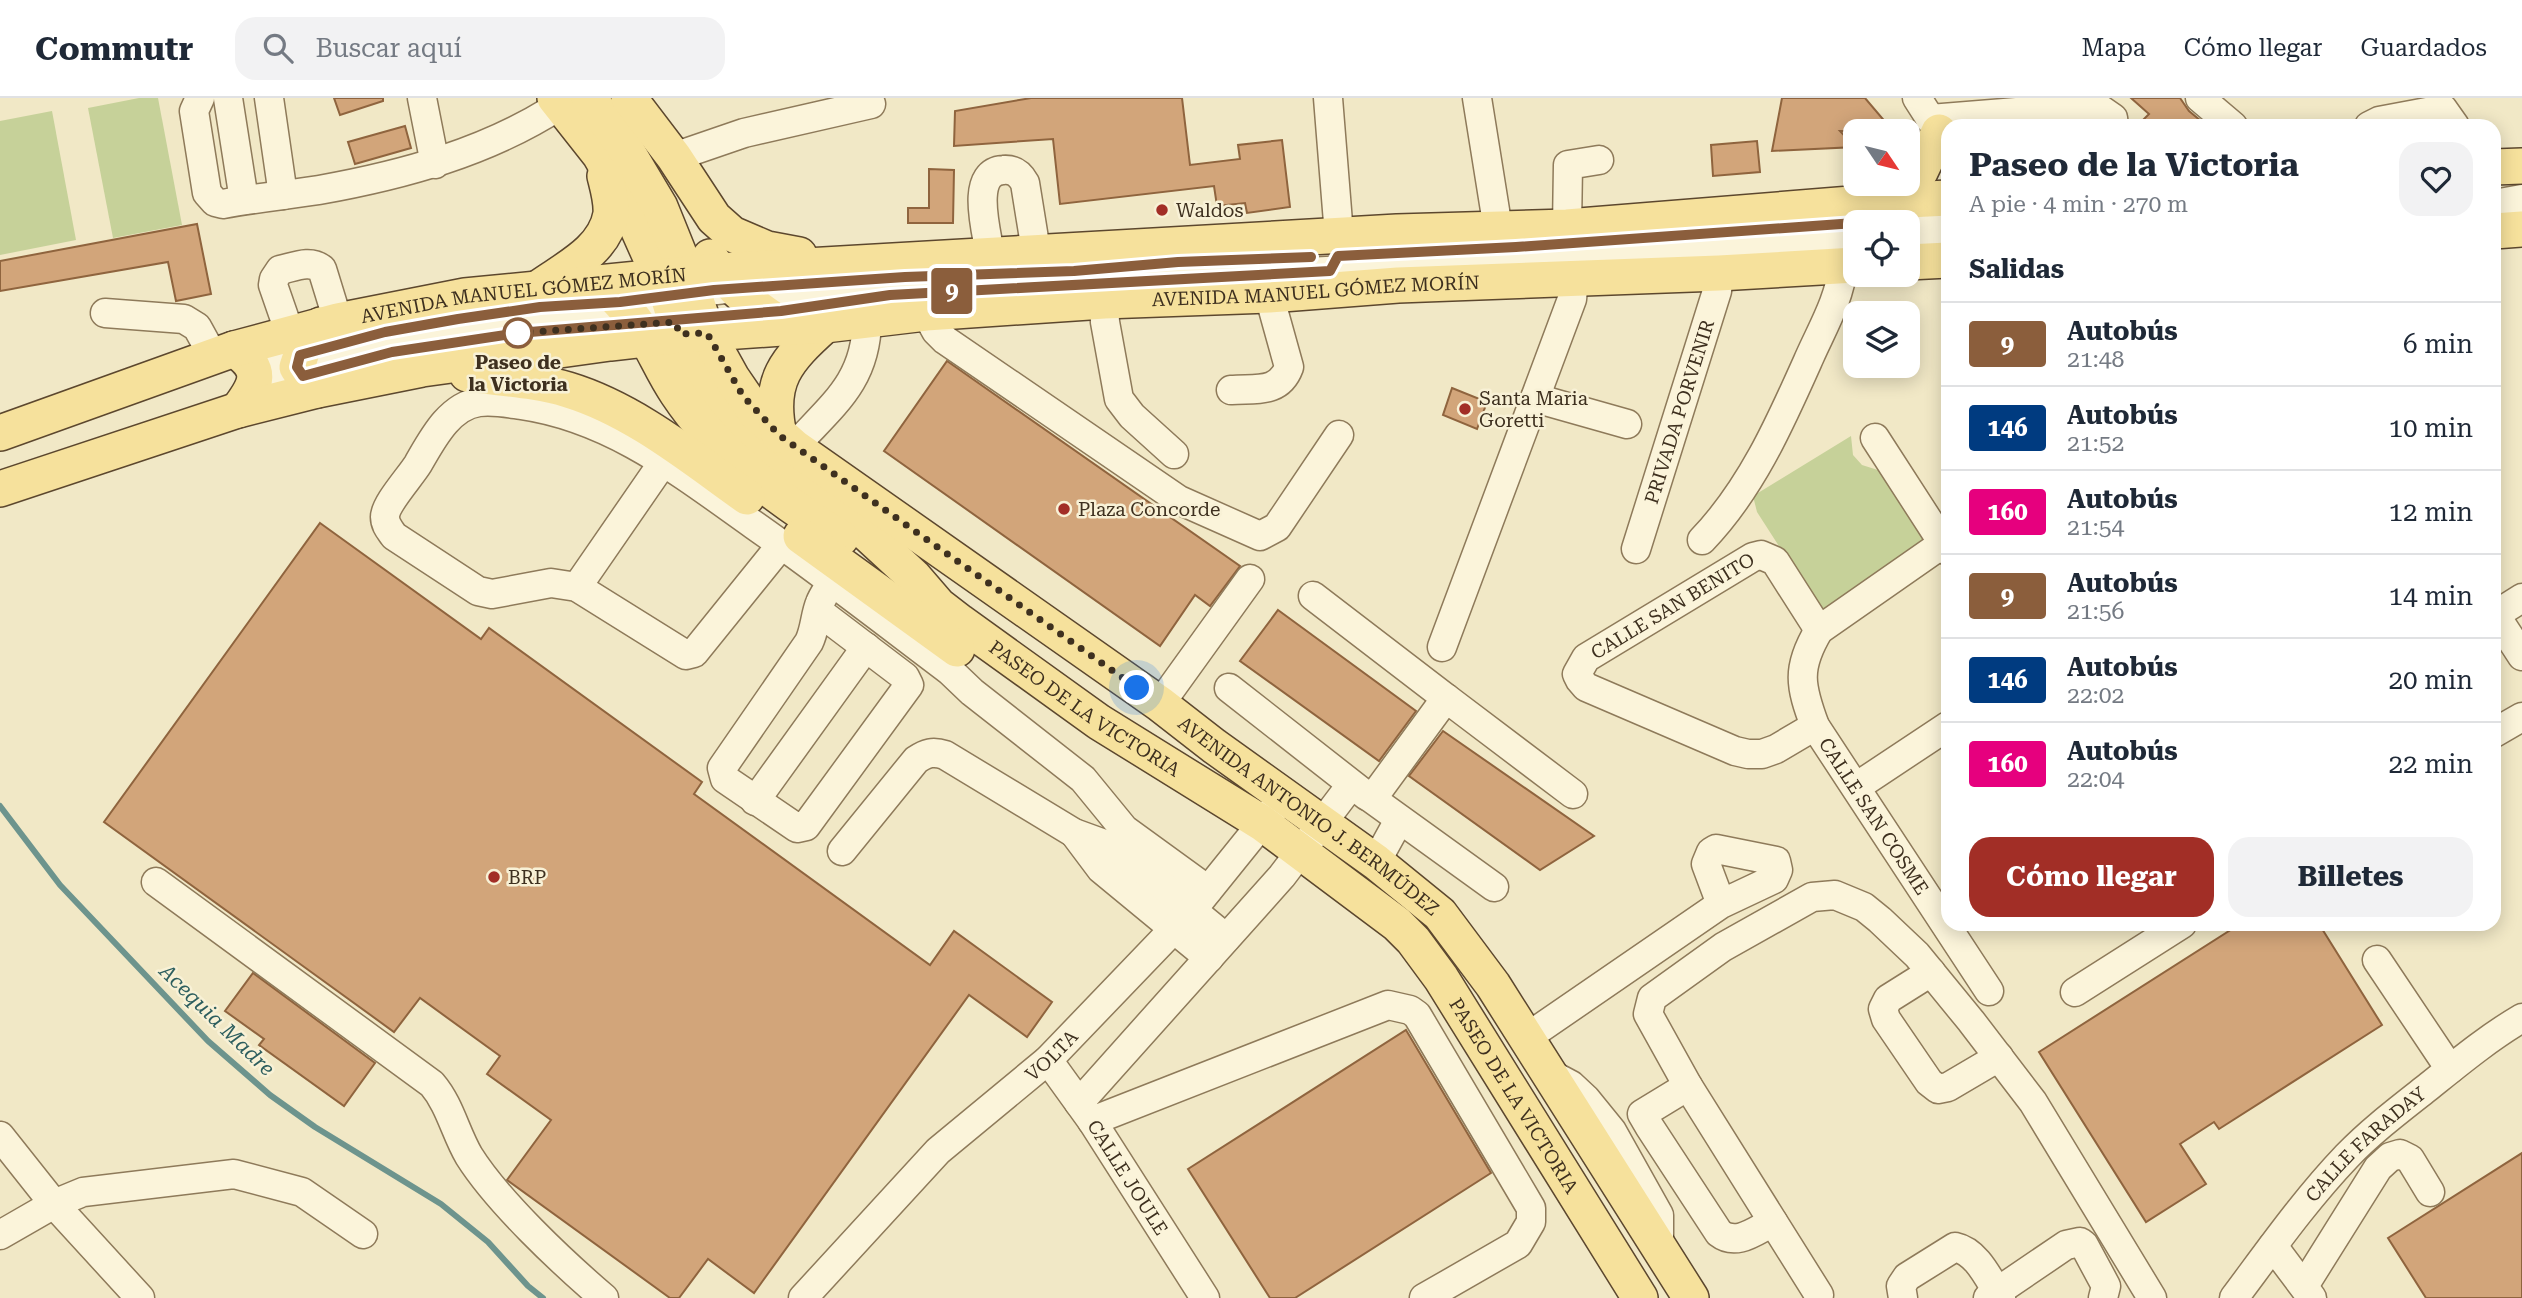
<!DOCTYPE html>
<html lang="es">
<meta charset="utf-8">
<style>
:root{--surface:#fff;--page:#f2f2f3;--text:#1f2937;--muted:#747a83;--line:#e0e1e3;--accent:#a22e26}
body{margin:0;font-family:"Roboto Serif",serif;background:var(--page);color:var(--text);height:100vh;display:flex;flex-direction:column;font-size:26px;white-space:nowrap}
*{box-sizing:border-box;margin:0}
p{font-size:23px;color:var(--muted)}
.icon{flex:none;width:38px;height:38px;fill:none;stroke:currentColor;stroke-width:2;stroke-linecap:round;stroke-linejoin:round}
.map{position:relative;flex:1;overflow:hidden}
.sheet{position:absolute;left:1941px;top:21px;width:560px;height:812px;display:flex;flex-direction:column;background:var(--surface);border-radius:21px;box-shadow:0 4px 18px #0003}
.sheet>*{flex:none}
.badge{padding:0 14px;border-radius:5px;font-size:24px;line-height:46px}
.needle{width:46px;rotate:125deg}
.controls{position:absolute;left:1843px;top:21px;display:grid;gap:14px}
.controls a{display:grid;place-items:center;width:77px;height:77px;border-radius:14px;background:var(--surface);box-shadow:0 4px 18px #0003;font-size:35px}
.you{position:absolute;width:35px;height:35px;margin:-18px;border:5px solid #fff;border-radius:50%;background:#1a73e8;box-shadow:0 0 0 10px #1a73e833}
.map>.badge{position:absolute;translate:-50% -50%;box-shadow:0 0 0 4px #fff}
h2{padding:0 28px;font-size:26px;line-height:63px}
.round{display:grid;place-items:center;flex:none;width:74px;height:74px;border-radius:21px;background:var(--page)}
.overview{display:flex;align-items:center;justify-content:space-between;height:119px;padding:0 28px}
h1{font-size:33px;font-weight:700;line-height:52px}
.primary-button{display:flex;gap:14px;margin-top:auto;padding:14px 28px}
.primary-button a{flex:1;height:80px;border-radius:21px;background:var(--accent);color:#fff;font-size:28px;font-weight:700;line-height:80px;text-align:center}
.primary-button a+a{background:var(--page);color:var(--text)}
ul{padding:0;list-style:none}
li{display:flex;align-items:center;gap:21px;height:84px;padding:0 28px;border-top:2px solid var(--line)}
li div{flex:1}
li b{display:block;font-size:26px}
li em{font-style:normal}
li .badge{min-width:77px;font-weight:700;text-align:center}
header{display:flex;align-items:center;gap:42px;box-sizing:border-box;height:98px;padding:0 35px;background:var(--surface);border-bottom:2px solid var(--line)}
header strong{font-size:33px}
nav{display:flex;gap:38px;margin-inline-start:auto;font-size:24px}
.search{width:490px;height:63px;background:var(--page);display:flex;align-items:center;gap:18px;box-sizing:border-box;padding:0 24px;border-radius:21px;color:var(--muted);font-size:26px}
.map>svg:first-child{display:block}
.green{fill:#c6d199}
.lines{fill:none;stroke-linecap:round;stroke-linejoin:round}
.stream{stroke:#6d948d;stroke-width:6}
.building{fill:#d2a57a;stroke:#8f643e;stroke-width:2}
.minor-casing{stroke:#8e7a5a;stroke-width:31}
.major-casing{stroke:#5c472e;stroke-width:38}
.minor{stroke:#fbf4da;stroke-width:28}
.major{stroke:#f6e19c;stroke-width:35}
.line-casing{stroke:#fff;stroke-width:16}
.line{stroke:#8b5e3c;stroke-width:10}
.walk{stroke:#3e301f;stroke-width:7;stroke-dasharray:0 12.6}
.poi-dot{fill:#a22e26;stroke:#f8f1d6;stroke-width:2.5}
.stop-dot{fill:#fff;stroke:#8b5e3c;stroke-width:3.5}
.labels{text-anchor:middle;stroke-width:5;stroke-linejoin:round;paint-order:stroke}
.poi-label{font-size:19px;fill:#3e301f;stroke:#f8f1d6;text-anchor:start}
.street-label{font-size:19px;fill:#3e301f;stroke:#f8f1d6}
.stop-label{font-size:19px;font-weight:bold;fill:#3e301f;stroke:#f8f1d6}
.water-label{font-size:21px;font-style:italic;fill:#2d5e5e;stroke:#f8f1d6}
</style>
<header>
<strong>Commutr</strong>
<div class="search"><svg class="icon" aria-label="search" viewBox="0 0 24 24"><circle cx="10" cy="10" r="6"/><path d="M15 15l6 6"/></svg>Buscar aquí</div>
<nav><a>Mapa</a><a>Cómo llegar</a><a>Guardados</a></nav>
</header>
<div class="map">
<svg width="2522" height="1200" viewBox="0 0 2522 1200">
<rect width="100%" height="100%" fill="#f1e8c6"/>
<g class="green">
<polygon points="139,0 158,0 182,127 113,140 88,10"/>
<polygon points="52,13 76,142 0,157 0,23"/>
<polygon points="1851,338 1853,357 1862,367 1881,373 1928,443 1822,515 1757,414 1753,398"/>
</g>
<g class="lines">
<polyline class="stream" points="0,708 60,787 208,943 270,997 315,1029 441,1106 488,1144 528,1188 543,1200"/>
</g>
<g class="building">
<polygon points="334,0 383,0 383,3 340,17"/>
<polygon points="1031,0 1182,0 1190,67 1240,61 1238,47 1282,42 1290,109 1247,115 1245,105 1217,108 1214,88 1060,106 1053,41 954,48 955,13"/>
<polygon points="1782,0 1865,0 1893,33 1840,33 1855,49 1772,53"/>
<polygon points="2131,0 2180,0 2189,13 2207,28 2137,28 2149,16"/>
<polygon points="405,28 411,50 355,66 348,44"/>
<polygon points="1757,43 1760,74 1713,78 1711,47"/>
<polygon points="929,71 954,72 953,125 908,125 908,110 929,110"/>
<polygon points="197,126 211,196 176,203 168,164 0,193 0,163"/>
<polygon points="947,263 1240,468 1210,508 1195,497 1160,548 884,353"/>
<polygon points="1452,290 1487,304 1477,331 1443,317"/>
<polygon points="320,425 481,541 489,530 702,684 694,696 930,867 954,833 1052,904 1027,939 969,897 754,1195 708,1161 679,1200 670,1200 507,1082 551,1022 487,976 500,958 420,900 394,934 104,724"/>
<polygon points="1278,512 1416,613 1379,663 1240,563"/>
<polygon points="1443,633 1594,738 1540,772 1409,678"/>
<polygon points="2240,826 2319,826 2382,927 2219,1031 2214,1024 2180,1046 2206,1086 2146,1124 2039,954"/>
<polygon points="253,875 375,965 344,1008 259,947 264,941 225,913"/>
<polygon points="1406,932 1491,1075 1295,1200 1270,1200 1188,1071"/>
<polygon points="2522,1055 2522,1200 2426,1200 2388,1140"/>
</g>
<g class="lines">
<g class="minor-casing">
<g id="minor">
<path d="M 200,0 L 194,13 L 207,95 L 215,104 L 223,106 C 255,100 287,97 319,92 C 403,77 488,54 560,7"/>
<polyline points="228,0 244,102"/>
<polyline points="269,0 283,97"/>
<polyline points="422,0 435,66"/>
<polyline points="1328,0 1339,137"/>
<polyline points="1477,0 1498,131"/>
<polyline points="1917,0 1940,36"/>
<polyline points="2200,0 2233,28"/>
<polyline points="1930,21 2090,8 2100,11 2113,20 2114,28"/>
<polyline points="2369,28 2379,23 2443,11 2455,28"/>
<polyline points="674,59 744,35 871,6"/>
<polyline points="2494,106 2522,101"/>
<polyline points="1860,124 1948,117"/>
<polyline points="1567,129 1568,67 1599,62"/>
<polyline points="1802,129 1855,125"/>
<polyline points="1908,142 1948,140"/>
<path d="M 990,156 C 987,135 969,74 1003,72 C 1014,71 1020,76 1025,85 L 1036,153"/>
<polyline points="1104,203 1105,224 1119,301 1132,318 1174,356"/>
<polyline points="105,215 184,221 197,229 213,258"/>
<polyline points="754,215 890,196 1855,145"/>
<polyline points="926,215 936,233 945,242 1179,402 1260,438 1277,429 1339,337"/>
<path d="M 290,236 L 273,187 L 274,181 L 280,172 C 294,169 310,161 322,171 L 338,223"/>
<polyline points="254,268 385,234 540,209 620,203 734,190 860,182"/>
<polyline points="254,287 417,250 518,235 651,225"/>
<path d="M 1231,292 C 1256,290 1279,296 1289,269 L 1269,197"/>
<polyline points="1535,300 1627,326"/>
<polyline points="1875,340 1948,453"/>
<path d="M 794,349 C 832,307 866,284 867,223"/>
<path d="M 1702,442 C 1752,390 1781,323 1810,258 C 1823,229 1840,200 1843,168"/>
<path id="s1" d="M 1948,442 L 1819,532 C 1796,570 1800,588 1815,628 L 1989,893"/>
<path d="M 782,446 L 694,555 L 686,557 L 577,489 L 551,485 L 492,496 L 478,493 L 394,438 C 390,432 385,427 385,419 C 385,406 410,379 418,366 C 432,342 449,308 479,304 C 493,302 508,305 521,307 C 612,320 682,376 754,427 C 821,474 885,524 950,573 L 972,594 L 1083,681 L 1124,731 L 1208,792"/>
<path id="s2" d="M 1636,451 L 1717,193 L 1719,175"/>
<polyline points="577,489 664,363"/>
<polyline points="1313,498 1446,600"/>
<path d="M 818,513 L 905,579 L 909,587 L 806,728 L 797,730 L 725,681 L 722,670 L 809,544 C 815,532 815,517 820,505 C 823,497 828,491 832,484"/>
<polyline points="2494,515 2522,558"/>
<polyline points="2495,517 2522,500"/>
<polyline points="1442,549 1572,201 1574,181"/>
<polyline points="1229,590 1367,698"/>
<polyline points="1160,606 1250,481"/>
<path id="s3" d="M 1815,628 L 1776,651 L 1762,656 L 1748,656 L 1735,653 L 1586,589 L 1580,582 L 1577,576 L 1586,560 L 1753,459 L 1761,457 L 1775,463 L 1819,532"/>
<polyline points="2494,635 2522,619"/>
<polyline points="1856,689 1948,628"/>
<polyline points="755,703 866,549"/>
<polyline points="1074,735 1101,771 1209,860"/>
<path d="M 842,753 L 916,662 C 926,655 933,653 945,657 L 1074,735 L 1118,751 L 1226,840"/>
<polyline points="1376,764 1399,722"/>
<path d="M 156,784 L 432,986 C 450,1007 455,1034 469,1058 C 498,1104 562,1164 604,1200"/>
<polyline points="1494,789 1372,701 1446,600 1573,696"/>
<polyline points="2377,862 2450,971"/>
<polyline points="1931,874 1888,901 1883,911 1886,921 1929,984 1938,991 1948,989 1999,959"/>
<polyline points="2075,894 2182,826"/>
<polyline points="1526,940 1721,806 1774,781 1778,772 1776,763 1716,751 1711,754 1706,766 1721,806"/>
<path id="s4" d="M 1048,962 L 1092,1023 L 1205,1200"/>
<polyline points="1556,979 1571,987 1586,1001 1612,1033 1659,1117 1659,1149"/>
<path d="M 1688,988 L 1642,1016 L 1649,1028 L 1719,1135 C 1737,1149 1756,1132 1773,1124"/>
<polyline points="1079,1005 1282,778 1351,687"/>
<polyline points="1092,1023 1388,907 1410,912 1417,917 1531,1110 1531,1124 1518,1146 1424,1200"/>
<polyline points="0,1038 54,1106 140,1200"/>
<polyline points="0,1137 54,1106 83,1094 234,1076 302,1094 363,1136"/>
<polyline points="2273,1148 2312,1200"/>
<polyline points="2304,1188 2378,1070 2390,1059 2400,1056 2410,1061 2430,1094"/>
<polyline points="1819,1197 1688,988 1648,916 1652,900 1723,849 1812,799 1835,797 1864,809 1880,822 1917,857 1971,923 2033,1004 2152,1200"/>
<path id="s5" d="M 803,1200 L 938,1053 L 1048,962 L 1193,811 L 1276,708"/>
<path d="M 1903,1200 L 1901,1188 L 1907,1179 L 1955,1149 C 1978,1154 1989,1182 2001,1200"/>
<polyline points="1988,1200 2066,1147 2080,1144 2084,1147 2106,1188 2103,1200"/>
<path id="s6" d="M 2234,1200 C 2270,1152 2305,1102 2347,1058 C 2371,1033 2400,1011 2428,989 C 2458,965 2488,940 2522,920"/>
</g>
</g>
<g class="major-casing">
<g id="major">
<path id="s7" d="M 555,0 L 600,57 L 623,97 L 668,198 L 680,237 L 695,270 L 716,304 L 736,330 L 761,353 L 861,430 L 913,478 L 938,507 L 960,524 L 1099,624 L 1262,725 L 1397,826 L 1413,842 L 1441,880 L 1640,1200"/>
<path id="s8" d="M 589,0 L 622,45 L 660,109 L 687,176 L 707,235 L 732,280 L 756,315 L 794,349 L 1160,606 L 1214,648 L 1376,764 L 1440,816 L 1493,887 L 1691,1200"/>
<polyline points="629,0 674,59 714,120 732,136 767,151 799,157"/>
<polyline points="2494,69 2522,68"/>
<polyline points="1888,103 1920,74 1939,34"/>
<polyline points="2494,133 2522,131"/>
<path d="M 710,159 C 729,189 755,211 786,229"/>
<polyline points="1908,164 1948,162"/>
<path d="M 601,185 C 619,202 636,221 648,243 C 658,261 666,279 677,295 C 719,358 778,401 841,440"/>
<path d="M 540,189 C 567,170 605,152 611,116 C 612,103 608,90 605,78"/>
<path d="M 234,251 C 264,272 258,285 238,312"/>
<path d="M 467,276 C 501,281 536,282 568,292 C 634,312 692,360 747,399"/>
<polyline points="317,292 305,281 297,269 304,248 321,227"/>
<path id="s9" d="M 0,335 L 234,251 L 338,223 L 465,198 L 718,173 L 1397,134 L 1567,129 L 1888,103 L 1948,100"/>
<path d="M 779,337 C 767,283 786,262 825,227"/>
<path id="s10" d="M 0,391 L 238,312 L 317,292 L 422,271 L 610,245 L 680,237 L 825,227 L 926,215 L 1104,203 L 1269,197 L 1398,187 L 1719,175 L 1855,167"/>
<polyline points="801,438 957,551"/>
</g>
</g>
<use href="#minor" class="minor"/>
<use href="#major" class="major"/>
</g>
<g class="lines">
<g class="line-casing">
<polyline id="line" points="1311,159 1178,164 1074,173 905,179 714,192 620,204 540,209 458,221 385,234 300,257 297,269 303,278 392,254 518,235 781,213 890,197 1330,173 1338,158 1516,149 1855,125"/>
</g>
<use href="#line" class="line"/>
<polyline class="walk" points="518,235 675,224 680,236 707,235 743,298 779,337 1137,590"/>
</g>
<g class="poi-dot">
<circle cx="1162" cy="112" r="7"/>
<circle cx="1465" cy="311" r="7"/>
<circle cx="1064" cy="411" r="7"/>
<circle cx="494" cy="779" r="7"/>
</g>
<circle class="stop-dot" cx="518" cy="235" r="14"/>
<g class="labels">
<g class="poi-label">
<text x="1176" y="119">Waldos</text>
<text x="1479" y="307">Santa Maria<tspan x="1479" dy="22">Goretti</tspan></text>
<text x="1078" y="418">Plaza Concorde</text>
<text x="508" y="786">BRP</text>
</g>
<g class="street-label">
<text dy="7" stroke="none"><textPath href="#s10" startOffset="1337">AVENIDA MANUEL GÓMEZ MORÍN</textPath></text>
<text dy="7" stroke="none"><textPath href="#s9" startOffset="544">AVENIDA MANUEL GÓMEZ MORÍN</textPath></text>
<text dy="7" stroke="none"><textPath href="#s2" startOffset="144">PRIVADA PORVENIR</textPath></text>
<text dy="7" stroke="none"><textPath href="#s3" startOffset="385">CALLE SAN BENITO</textPath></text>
<text dy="7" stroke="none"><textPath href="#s7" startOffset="828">PASEO DE LA VICTORIA</textPath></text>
<text dy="7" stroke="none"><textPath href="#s1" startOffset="366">CALLE SAN COSME</textPath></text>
<text dy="7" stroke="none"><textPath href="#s8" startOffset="1043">AVENIDA ANTONIO J. BERMÚDEZ</textPath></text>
<text dy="7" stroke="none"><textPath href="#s5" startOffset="348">VOLTA</textPath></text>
<text dy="7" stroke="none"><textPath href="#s7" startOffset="1416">PASEO DE LA VICTORIA</textPath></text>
<text dy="7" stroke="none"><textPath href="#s6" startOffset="203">CALLE FARADAY</textPath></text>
<text dy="7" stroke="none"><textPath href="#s4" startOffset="142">CALLE JOULE</textPath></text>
</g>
<g class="stop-label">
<text x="518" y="271">Paseo de<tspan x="518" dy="22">la Victoria</tspan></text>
</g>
<g class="water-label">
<text transform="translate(217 922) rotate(44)" y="7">Acequia Madre</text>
</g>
</g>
</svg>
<div class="controls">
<a><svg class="needle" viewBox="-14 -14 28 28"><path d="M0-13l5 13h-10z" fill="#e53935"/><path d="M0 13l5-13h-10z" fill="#747a83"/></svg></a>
<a><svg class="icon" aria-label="locate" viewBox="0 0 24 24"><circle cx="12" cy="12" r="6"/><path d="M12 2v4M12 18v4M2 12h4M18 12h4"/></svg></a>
<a><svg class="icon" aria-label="layers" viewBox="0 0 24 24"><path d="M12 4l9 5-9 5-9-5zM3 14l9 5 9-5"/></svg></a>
</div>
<div class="you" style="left:1137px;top:590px"></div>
<b class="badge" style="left:952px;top:193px;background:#8b5e3c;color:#fff">9</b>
<section class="sheet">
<div class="overview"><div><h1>Paseo de la Victoria</h1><p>A pie · 4 min · 270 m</p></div><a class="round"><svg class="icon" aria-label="heart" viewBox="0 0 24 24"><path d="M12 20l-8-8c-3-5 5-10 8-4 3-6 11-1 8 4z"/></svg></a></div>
<h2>Salidas</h2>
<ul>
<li><span class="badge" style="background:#8b5e3c;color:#fff">9</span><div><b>Autobús</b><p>21:48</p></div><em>6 min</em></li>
<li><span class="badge" style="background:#003b80;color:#fff">146</span><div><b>Autobús</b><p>21:52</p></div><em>10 min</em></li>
<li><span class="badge" style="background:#e6007e;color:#fff">160</span><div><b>Autobús</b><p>21:54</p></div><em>12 min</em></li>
<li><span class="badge" style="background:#8b5e3c;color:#fff">9</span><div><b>Autobús</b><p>21:56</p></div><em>14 min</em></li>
<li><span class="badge" style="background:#003b80;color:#fff">146</span><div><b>Autobús</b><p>22:02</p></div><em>20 min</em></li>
<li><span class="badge" style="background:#e6007e;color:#fff">160</span><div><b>Autobús</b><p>22:04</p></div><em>22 min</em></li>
</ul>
<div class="primary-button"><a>Cómo llegar</a><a>Billetes</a></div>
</section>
</div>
